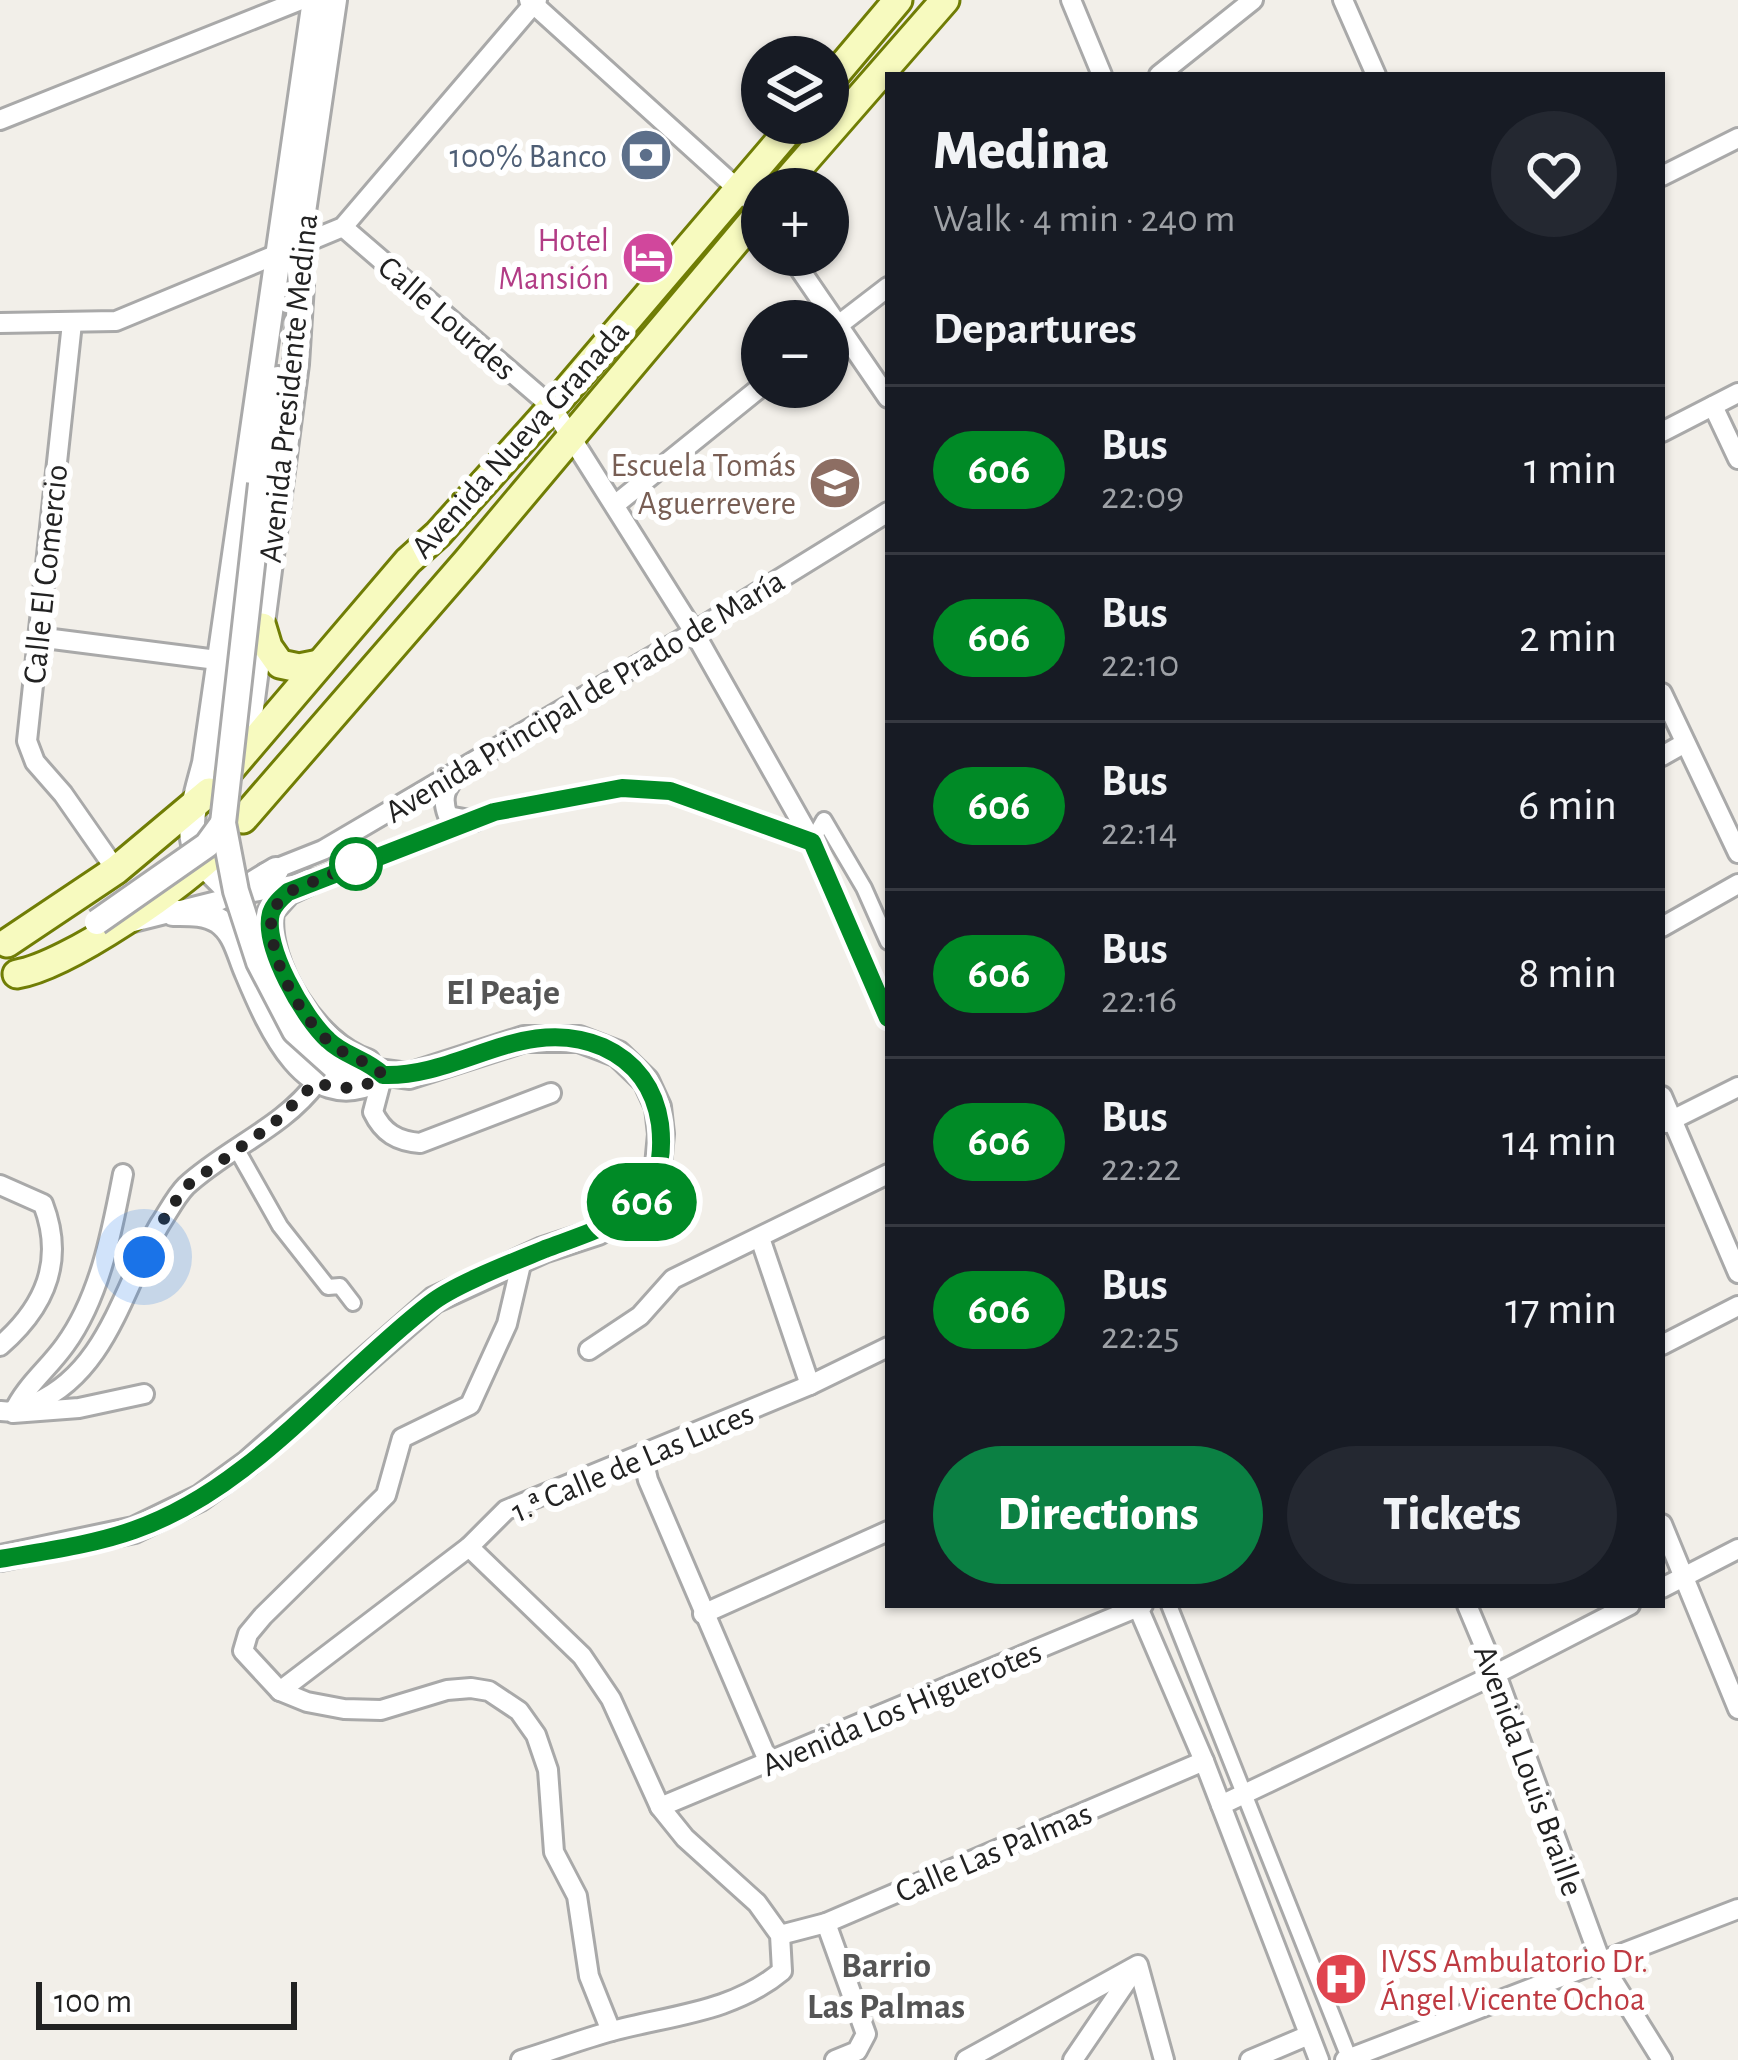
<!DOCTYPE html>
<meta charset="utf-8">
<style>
:root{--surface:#171b24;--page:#242831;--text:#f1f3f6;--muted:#9ea1a6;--line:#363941;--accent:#0b8043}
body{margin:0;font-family:"Alegreya Sans",sans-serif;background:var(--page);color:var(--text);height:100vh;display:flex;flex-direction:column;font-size:45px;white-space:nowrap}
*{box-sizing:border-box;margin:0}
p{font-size:39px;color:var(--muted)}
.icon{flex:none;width:66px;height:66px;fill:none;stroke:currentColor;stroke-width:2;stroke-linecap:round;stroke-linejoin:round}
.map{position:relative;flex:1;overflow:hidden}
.panel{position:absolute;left:885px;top:72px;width:780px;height:1536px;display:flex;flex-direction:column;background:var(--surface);border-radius:0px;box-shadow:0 3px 9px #0004}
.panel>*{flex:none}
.badge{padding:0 24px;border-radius:39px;font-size:42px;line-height:78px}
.controls{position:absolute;left:741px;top:36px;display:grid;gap:24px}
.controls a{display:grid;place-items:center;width:108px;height:108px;border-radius:50%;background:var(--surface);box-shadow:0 3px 9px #0004;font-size:60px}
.scale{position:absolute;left:36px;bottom:30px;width:261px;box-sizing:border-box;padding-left:12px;border:6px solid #222;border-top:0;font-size:33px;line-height:42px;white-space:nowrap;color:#222;-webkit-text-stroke:9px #fff;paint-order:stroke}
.you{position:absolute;width:60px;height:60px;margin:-30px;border:9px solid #fff;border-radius:50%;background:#1a73e8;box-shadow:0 0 0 18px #1a73e833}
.map>.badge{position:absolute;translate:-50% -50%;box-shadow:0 0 0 6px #fff}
h2{padding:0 48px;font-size:45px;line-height:108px}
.round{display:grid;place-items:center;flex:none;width:126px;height:126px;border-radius:63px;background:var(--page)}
.head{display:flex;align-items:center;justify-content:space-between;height:204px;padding:0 48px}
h1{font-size:57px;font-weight:800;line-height:90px}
.primary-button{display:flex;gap:24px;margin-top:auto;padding:24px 48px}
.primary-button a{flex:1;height:138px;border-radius:72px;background:var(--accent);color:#fff;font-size:48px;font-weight:800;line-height:138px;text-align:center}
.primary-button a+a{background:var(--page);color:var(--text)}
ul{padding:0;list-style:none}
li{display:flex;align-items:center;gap:36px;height:168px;padding:0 48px;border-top:3px solid var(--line)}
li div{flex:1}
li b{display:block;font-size:45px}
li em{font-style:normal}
li .badge{min-width:132px;font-weight:700;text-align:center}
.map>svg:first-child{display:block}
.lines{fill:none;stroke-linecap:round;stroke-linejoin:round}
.pedestrian-casing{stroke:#a9a9a9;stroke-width:20}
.minor-casing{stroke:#a9a9a9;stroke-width:24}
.tertiary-casing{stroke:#a9a9a9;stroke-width:30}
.secondary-casing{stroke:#707d05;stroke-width:33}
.pedestrian{stroke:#fff;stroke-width:14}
.minor{stroke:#fff;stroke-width:18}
.tertiary{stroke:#fff;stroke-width:24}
.secondary{stroke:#f7fabf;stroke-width:27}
.tertiary-bridge-casing{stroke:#a9a9a9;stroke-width:30;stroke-linecap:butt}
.tertiary-bridge{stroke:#fff;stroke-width:24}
.line-casing{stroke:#fff;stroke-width:27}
.line{stroke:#008a26;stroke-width:18}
.walk{stroke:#222;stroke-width:12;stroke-dasharray:0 21.6}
.stop-dot{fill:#fff;stroke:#008a26;stroke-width:6}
.labels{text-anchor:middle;stroke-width:12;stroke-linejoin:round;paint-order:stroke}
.service-label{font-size:33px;fill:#4e5e75;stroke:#fff;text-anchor:end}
.hotel-label{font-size:33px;fill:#b23c85;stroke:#fff;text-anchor:end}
.street-label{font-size:33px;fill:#222;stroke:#fff}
.education-label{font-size:33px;fill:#785e54;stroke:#fff;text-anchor:end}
.health-label{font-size:33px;fill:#be3a42;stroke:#fff;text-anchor:start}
.neighbourhood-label{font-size:36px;font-weight:bold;fill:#555;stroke:#fff}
</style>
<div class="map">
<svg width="1738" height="2060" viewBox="0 0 1738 2060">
<rect width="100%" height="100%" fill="#f2efe9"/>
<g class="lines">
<g class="pedestrian-casing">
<g id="pedestrian">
<polyline points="812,841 824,820 864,888 888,942"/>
<polyline points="237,1150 280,1226 328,1287 340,1286 353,1303"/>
<polyline points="1169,1605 1350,2060"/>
</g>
</g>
<g class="minor-casing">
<g id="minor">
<polyline points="529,0 762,211"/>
<polyline points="1071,0 1102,75"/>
<polyline points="1343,0 1376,75"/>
<polyline points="1159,75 1253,0"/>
<polyline points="0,120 301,0"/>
<polyline points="1662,176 1738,138"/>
<polyline points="343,227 552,407 694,632 812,841"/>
<polyline points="790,255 888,398"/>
<polyline points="0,323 116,321 343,227 537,0"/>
<polyline points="72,323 27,741 35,762 63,794 116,870"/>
<polyline points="832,330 888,287"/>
<polyline points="1713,406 1738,459"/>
<polyline points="1662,432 1738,393"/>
<polyline points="616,504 762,386"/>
<polyline points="37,637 217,660"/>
<polyline points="1662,693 1738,853"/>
<polyline points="1662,756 1685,743"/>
<path d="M 458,774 C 445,788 441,798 448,816 L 475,821"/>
<polyline points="202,867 222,887 240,895"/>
<polyline points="265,873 323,850 694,632 888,512"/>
<polyline points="254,892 309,882 494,812 622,788 670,791 812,841 888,1018"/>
<polyline points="133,922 221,900"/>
<polyline points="1662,927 1738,884"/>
<path d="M 383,1074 L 373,1112 C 383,1133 397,1141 420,1143 L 551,1093"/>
<polyline points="1662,1096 1738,1273"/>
<polyline points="1666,1123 1738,1087"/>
<path d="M 123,1174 C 112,1231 100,1297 65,1345 C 48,1369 26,1385 13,1413 L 79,1408 L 144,1394"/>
<path d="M 0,1185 L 43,1204 C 65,1261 45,1307 0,1346"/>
<polyline points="760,1238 810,1385"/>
<polyline points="522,1260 507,1324 470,1405 402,1438 386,1495 263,1616 248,1634 243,1651 280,1691 307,1702 344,1709 381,1710 447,1690 471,1688 489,1691 519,1711 536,1735 548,1770 554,1852 577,1896 589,1976 611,2031"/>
<polyline points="1662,1345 1738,1306"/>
<polyline points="589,1350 640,1316 673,1279 888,1174"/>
<path d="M 0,1411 C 14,1413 22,1409 35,1403 C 108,1371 123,1286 160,1224 C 168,1212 176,1196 186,1186 C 227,1148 283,1128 317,1082"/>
<polyline points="642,1454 648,1480 769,1763"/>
<polyline points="1662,1524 1738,1709"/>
<path d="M 469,1547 L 582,1656 L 611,1699 L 660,1807 L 685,1838 L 757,1903 L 780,1935 L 782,1971 C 733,2012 672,2015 612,2031 C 582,2039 551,2051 521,2060"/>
<polyline points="1662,1588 1738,1549"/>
<polyline points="1137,1605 1204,1761 1319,2060"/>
<polyline points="1467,1605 1496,1674 1601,1962 1662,2060"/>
<polyline points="703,1614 888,1531"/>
<polyline points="280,1691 469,1547 506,1510 810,1385 888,1347"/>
<polyline points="1221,1805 1496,1674 1630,1605"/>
<polyline points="660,1807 1143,1605"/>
<polyline points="826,1923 866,2034 857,2051 835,2060"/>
<polyline points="780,1935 826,1923 1204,1761"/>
<polyline points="966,2060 1138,1965 1164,2060"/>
<polyline points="1073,2060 1135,1969"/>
<polyline points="1250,2060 1309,2035"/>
<polyline points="1345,2060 1738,1909"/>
</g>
</g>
<g class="tertiary-casing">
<g id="tertiary">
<polyline points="261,484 278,379"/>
<polyline points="245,753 296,364 301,285 298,246 334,0"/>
<path d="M 202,867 C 183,829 195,802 205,763 L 315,0"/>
<path d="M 309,882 L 288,892 L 271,911 C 263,965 316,1045 367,1062"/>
<polyline points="248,887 276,870"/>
<path d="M 173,913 C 189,913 205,912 219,921 C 235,932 239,952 246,969 C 268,1021 305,1115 376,1080"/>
<polyline points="0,1558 134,1530 200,1498 248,1463 434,1300 543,1250 598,1232 635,1209 657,1176 661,1134 658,1107 646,1081 618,1054 579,1039 524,1039 409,1076 334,1066"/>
</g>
</g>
<g class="secondary-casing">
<g id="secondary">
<polyline points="828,83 898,0"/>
<polyline points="780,189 945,0"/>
<polyline points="262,627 268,647 280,664 299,668 319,664"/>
<polyline points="227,773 408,561 438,534 562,396 795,123"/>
<polyline points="243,819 467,561 762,210"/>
<polyline points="7,943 116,870 209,792"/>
<path d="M 17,974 C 67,966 188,883 222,845"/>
</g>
</g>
<use href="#pedestrian" class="pedestrian"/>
<use href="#minor" class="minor"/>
<use href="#tertiary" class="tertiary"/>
<use href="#secondary" class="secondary"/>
<g class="tertiary-bridge-casing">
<g id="tertiary-bridge">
<polyline points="261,484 223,823 236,891 259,962 295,1031 334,1066"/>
<polyline points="97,922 207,845 223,823"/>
</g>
</g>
<use href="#tertiary-bridge" class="tertiary-bridge"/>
</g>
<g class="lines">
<g class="line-casing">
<path id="line" d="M 0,1559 C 44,1551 92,1545 134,1530 C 252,1489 334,1378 430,1304 C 453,1285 516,1261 545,1249 C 612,1224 670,1211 660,1124 C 655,1089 636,1062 603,1047 C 525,1013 459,1078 383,1075 C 367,1059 344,1056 328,1040 C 304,1018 262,946 271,913 C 274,904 281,898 288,892 L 494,812 L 622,788 L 670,791 L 812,842 L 888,1018"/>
</g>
<use href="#line" class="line"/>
<path class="walk" d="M 144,1257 L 158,1228 L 185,1187 L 273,1124 L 316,1082 C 340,1091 363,1090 383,1075 C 369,1061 350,1058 334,1046 C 300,1019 265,955 272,910 L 288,892 L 356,864"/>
</g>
<defs>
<g id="bank-disc" transform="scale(2.7)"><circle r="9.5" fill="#5c6f8a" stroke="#fff"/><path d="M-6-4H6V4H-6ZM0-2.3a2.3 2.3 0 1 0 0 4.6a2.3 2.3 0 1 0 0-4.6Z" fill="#fff"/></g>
<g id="hotel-disc" transform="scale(2.7)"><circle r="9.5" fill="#d1479c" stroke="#fff"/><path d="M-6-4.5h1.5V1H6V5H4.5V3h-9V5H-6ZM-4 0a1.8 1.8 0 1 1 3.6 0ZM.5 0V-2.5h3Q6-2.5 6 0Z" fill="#fff"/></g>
<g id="school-disc" transform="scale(2.7)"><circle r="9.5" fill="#8d6e63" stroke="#fff"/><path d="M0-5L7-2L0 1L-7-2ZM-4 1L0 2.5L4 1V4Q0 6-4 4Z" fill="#fff"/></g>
<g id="hospital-disc" transform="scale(2.7)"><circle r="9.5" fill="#e0444e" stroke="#fff"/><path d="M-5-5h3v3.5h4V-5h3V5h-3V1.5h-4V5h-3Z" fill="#fff"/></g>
</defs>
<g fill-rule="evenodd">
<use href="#bank-disc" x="646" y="155"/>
<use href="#hotel-disc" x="648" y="258"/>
<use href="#school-disc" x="835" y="483"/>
<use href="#hospital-disc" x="1341" y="1979"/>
</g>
<circle class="stop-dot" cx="356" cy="864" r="24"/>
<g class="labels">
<g class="service-label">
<text x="607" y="167">100% Banco</text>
</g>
<g class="hotel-label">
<text x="609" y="251">Hotel<tspan x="609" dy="38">Mansión</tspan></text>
</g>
<g class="street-label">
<text transform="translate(448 317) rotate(41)" y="12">Calle Lourdes</text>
<text transform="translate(287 388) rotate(-84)" y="12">Avenida Presidente Medina</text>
<text transform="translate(519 438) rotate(-48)" y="12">Avenida Nueva Granada</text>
<text transform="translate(44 574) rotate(-84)" y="12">Calle El Comercio</text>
<text transform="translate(584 695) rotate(-31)" y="12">Avenida Principal de Prado de María</text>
<text transform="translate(632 1461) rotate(-23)" y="12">1.ª Calle de Las Luces</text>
<text transform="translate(901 1707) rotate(-23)" y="12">Avenida Los Higuerotes</text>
<text transform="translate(1530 1770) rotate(70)" y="12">Avenida Louis Braille</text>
<text transform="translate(993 1851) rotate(-23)" y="12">Calle Las Palmas</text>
</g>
<g class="education-label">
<text x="796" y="476">Escuela Tomás<tspan x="796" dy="38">Aguerrevere</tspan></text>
</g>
<g class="health-label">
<text x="1380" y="1972">IVSS Ambulatorio Dr.<tspan x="1380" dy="38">Ángel Vicente Ochoa</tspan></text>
</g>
<g class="neighbourhood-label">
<text x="503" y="1004">El Peaje</text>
<text x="886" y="1977">Barrio<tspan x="886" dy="41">Las Palmas</tspan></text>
</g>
</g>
</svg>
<div class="controls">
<a><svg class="icon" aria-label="layers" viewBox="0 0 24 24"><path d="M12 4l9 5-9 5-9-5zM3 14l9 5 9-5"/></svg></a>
<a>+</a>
<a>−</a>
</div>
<div class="scale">100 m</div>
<div class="you" style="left:144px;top:1257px"></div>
<b class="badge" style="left:642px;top:1202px;background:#008a26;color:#fff">606</b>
<section class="panel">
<div class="head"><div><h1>Medina</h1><p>Walk · 4 min · 240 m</p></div><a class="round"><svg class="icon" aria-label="heart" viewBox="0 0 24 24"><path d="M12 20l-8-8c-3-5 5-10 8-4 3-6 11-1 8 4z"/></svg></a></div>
<h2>Departures</h2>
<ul>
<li><span class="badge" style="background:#008a26;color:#fff">606</span><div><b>Bus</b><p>22:09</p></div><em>1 min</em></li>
<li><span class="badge" style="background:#008a26;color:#fff">606</span><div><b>Bus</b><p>22:10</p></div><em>2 min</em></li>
<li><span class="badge" style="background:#008a26;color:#fff">606</span><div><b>Bus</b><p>22:14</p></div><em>6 min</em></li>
<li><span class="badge" style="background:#008a26;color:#fff">606</span><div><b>Bus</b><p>22:16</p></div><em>8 min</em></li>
<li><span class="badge" style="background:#008a26;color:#fff">606</span><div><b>Bus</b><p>22:22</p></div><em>14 min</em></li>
<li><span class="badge" style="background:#008a26;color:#fff">606</span><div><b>Bus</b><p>22:25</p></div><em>17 min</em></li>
</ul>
<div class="primary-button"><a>Directions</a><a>Tickets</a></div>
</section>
</div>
